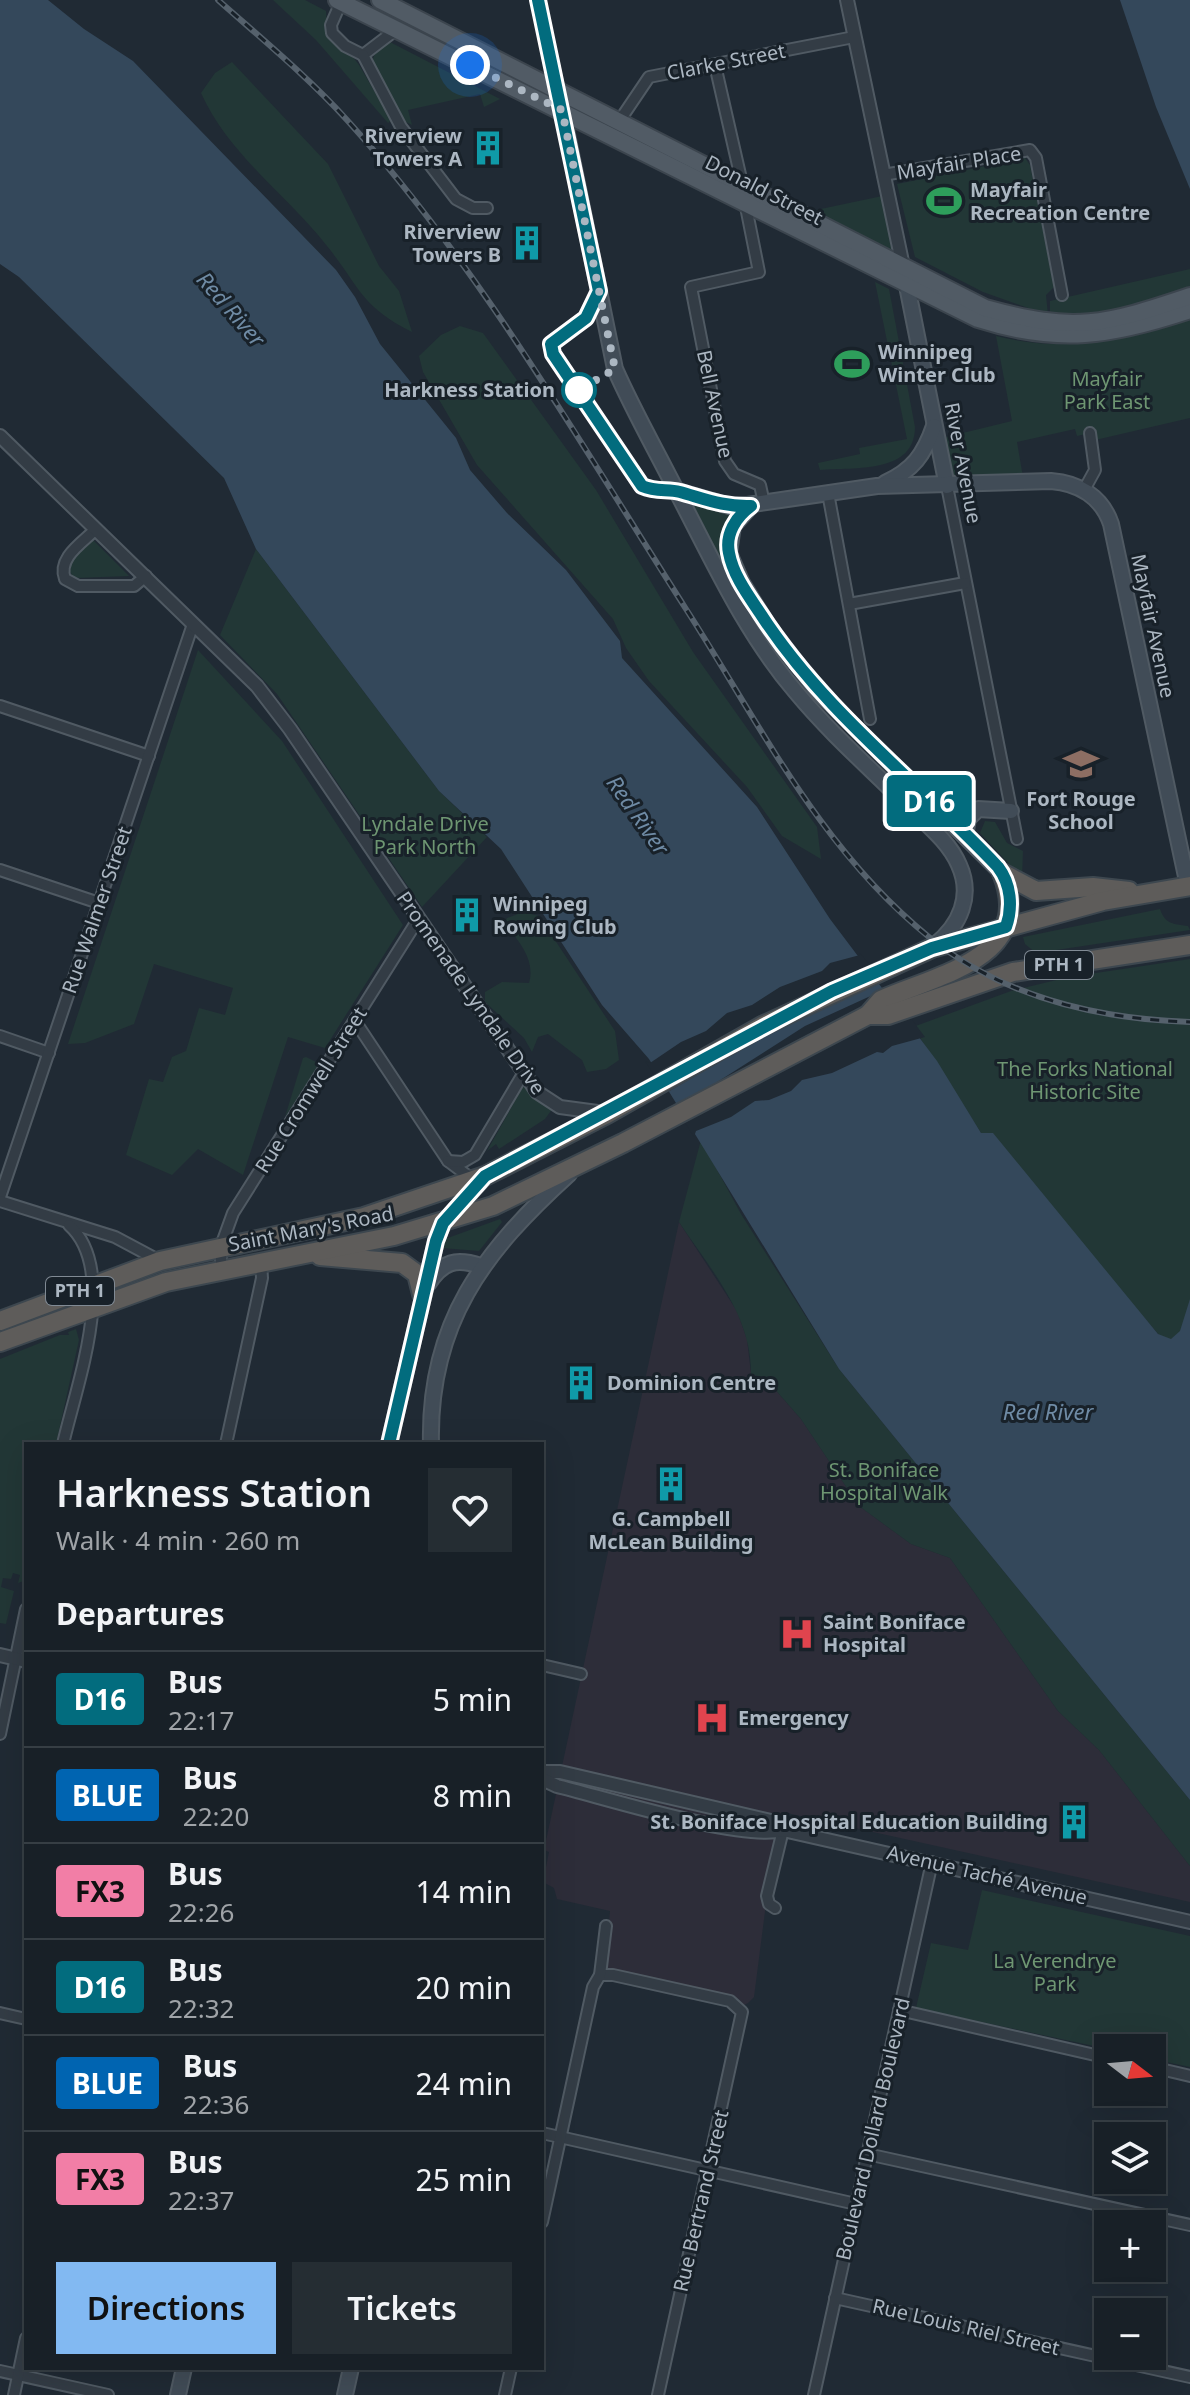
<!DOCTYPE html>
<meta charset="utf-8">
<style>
:root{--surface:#182027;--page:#252d33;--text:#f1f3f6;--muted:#9fa3a7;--line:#363e44;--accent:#82b9f2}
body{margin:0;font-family:"Noto Sans",sans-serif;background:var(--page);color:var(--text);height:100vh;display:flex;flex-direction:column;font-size:30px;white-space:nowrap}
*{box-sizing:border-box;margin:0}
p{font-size:26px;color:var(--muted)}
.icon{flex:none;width:44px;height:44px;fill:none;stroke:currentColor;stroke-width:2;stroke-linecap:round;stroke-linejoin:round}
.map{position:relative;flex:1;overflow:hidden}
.sheet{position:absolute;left:24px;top:1442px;width:520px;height:928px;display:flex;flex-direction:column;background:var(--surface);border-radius:0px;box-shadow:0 8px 32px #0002,0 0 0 2px var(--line)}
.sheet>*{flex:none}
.badge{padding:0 16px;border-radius:6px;font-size:28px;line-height:52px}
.needle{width:52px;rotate:106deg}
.buttons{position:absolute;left:1094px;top:2034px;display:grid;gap:16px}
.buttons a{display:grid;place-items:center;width:72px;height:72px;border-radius:0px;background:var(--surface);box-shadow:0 8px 32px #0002,0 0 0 2px var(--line);font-size:40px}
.you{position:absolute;width:40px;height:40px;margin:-20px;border:6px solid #fff;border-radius:50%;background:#1a73e8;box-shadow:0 0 0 12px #1a73e833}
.map>.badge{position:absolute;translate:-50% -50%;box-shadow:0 0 0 4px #fff}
h2{padding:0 32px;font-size:30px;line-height:72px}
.round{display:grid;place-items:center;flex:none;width:84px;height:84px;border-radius:0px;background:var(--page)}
.overview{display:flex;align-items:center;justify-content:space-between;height:136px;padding:0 32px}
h1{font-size:38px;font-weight:600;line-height:60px}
.button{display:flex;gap:16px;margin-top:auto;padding:16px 32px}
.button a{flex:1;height:92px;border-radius:0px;background:var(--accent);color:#111;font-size:32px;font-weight:600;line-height:92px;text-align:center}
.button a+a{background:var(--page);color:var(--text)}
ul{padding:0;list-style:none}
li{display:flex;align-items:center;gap:24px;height:96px;padding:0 32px;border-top:2px solid var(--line)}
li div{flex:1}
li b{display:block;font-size:30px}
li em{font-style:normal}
li .badge{min-width:88px;font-weight:700;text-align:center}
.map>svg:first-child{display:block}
.medical{fill:#2d2d39}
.green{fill:#223736}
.water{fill:#34485b}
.pier{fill:#202a34}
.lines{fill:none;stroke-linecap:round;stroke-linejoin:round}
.minor-casing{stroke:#505a63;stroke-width:14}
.tertiary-casing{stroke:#505a63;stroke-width:16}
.secondary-casing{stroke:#505a63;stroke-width:18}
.primary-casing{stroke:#3c454e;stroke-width:20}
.trunk-casing{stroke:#3d474f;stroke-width:22}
.minor{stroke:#333c45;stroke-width:10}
.tertiary{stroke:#333c45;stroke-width:12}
.secondary{stroke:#414c57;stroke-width:14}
.primary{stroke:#515b65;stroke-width:16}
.trunk{stroke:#5e5c5a;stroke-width:18}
.rail-casing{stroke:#55616c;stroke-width:6}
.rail{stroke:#182129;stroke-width:3;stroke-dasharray:9;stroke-linecap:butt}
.line-casing{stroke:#fff;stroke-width:18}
.line{stroke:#026c7e;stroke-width:12}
.walk{stroke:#acb7c2;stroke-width:8;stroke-dasharray:0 14.4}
.stop-dot{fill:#fff;stroke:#026c7e;stroke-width:4}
.labels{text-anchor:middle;stroke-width:6;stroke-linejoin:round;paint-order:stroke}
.shield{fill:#182129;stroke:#808a94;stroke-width:2}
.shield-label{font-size:18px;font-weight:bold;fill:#acb7c2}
.street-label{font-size:20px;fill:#acb7c2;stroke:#182129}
.poi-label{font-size:20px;font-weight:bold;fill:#acb7c2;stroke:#182129;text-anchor:start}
.park-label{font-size:20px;fill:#6e9672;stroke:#182129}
.stop-label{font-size:20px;font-weight:bold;fill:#acb7c2;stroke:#182129;text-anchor:end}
.water-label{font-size:22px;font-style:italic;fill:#6f8ba5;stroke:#182129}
</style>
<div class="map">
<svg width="1190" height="2395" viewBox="0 0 1190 2395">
<rect width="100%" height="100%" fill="#202a34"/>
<polygon class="medical" points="679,1222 737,1311 747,1339 751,1374 765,1378 801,1419 859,1506 911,1544 950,1558 1058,1711 1099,1750 1190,1866 1190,1902 787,1813 767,1896 754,1997 748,2003 740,2007 605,1974 610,1911 557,1899 554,1888 543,1882 549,1852 544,1850"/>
<g class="green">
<path d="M 273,0 L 305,0 L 326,11 C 328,56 341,38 359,65 C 370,83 380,102 391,120 L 388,123 L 316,40 Z"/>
<polygon points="390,42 500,99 484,107 480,94 408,110 412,125 404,121 372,61 376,51"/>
<path d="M 232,62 L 328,164 L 379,266 L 399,291 L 412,332 C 360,306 360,287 327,246 C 286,194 229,155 201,93 L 215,73 Z"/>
<polygon points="1025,158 1030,165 1054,287 1046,295 1048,315 983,292 915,257 897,184"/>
<polygon points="887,195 903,266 818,222 816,210"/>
<path d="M 1190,269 L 1190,286 C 1143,302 1100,318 1050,315 L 1050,301 Z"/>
<path d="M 875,282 L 889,289 L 915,427 C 915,474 855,467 820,470 L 818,463 L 860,454 L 859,448 L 907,439 Z"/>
<path d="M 1190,319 L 1190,418 L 1091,441 L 1090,433 L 1077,436 L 1075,429 L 1017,442 L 1024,483 L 947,486 L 938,439 L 1012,421 L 996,336 C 1066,353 1123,341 1190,319 Z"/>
<polygon points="460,326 483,333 596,490 693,652 817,827 821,859 782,836 747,787 649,681 626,648 613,619 477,465 423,372 419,356 441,335"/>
<polygon points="677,491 751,506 733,526 736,572 719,575"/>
<polygon points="92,539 129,576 74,578 69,570 71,561"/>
<polygon points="256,549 439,791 487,837 422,907 277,694 220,635"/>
<polygon points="198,650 282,741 403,925 325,1048 288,1037 243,1175 198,1149 172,1175 126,1155 149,1079 163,1082 172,1057 186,1051 199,1008 225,1015 233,988 154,964 134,1024 85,1043 68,1044"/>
<polygon points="985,821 995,822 1007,843 1023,851 1022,878 980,833"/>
<path d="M 1160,909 C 1165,924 1173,924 1188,926 L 1190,930 L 1036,953 L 1025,944 L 1023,937 Z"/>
<path d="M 523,912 L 539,916 L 615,1031 L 619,1060 L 606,1069 L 587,1072 L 582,1060 L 548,1034 L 538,1037 L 532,1052 L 524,1038 L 485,1002 L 485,992 L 502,982 L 529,983 C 536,960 518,940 504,923 L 507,918 Z"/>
<polygon points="1190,959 1190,1370 981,1133 913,1027 1011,991 1069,977"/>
<polygon points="306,1057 320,1064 285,1117 303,1058"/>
<polygon points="524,1085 553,1108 545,1119 499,1149 496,1144 487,1151"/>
<path d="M 701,1140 L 741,1214 L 839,1369 L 1190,1800 L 1190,1866 L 1099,1750 L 1058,1711 L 950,1558 L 911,1544 L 859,1506 L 801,1419 L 765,1378 L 751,1374 C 752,1315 710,1269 679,1222 Z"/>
<polygon points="500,1219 502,1222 479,1251 442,1248 445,1239"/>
<polygon points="76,1329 79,1340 56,1444 26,1444 26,1580 18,1583 20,1575 13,1573 11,1579 3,1578 1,1587 14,1591 6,1624 0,1623 0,1359 60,1335 69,1335 68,1332"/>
<polygon points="982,1890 1190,1936 1190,2067 1152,2059 1152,2048 1108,2049 916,2008 931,1943 968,1950"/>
</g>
<g class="water">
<polygon points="0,0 48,0 84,29 133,61 336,270 355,297 380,344 456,438 470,470 507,513 566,570 620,641 622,658 757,807 830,919 937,1061 981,1133 993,1133 1158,1334 1171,1339 1180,1331 1190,1299 1190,1800 839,1369 649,1059 602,1005 501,849 439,791 256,549 224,478 19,277 0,264"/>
<polygon points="1120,0 1190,0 1190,189 1156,107"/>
</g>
<g class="pier">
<polygon points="859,952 883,981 780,1027 666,1093 645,1061 650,1063 681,1042 706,1031 727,1013 752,1005 780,987 822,971 830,963 860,955"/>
<polygon points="888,988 925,1037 892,1046 883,1053 877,1052 832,1073 802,1080 791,1091 769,1100 755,1101 731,1117 696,1131 694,1137 674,1105 711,1086 805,1026"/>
</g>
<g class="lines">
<g class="minor-casing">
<g id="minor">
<polyline points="341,2 331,25 332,33 345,46 363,55 397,29"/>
<polyline points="363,55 401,127 456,199 473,208 487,208"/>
<polyline points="715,65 742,183"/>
<polyline points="620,120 649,77 854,37"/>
<polyline points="883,175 1030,150 1036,158 1062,295"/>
<polyline points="745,202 759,272 691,287 725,461 734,474 760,485 764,503"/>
<polyline points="947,486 1017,839"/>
<polyline points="1084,490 1095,470 1090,433"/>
<polyline points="828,493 870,719"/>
<path d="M 96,529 C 82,543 57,558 65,579 L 78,586 L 134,586 L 146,576"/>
<polyline points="849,604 965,583"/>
<polyline points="0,706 149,756"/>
<polyline points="0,870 99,903"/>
<polyline points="355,1021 448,1161 472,1179"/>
<polyline points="0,1036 49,1053"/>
<polyline points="448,1161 463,1162 475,1155 523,1074"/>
<polyline points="0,1197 193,624"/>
<polyline points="0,1201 115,1237 160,1261"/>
<polyline points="221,1269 221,1246 233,1213 419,918"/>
<path d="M 63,1444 C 76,1386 120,1271 69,1225"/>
<polyline points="226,1444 262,1278 261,1262"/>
<polyline points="542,1665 581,1674"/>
<polyline points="0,1734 26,1609"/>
<polyline points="775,1908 769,1904 767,1896 783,1830"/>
<polyline points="600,1975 613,1975 730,2001 742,2012 658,2395"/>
<polyline points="899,2010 1108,2058"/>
<polyline points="0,2013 26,2019"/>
<polyline points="1152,2067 1190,2076"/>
<polyline points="542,2133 856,2204"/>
<polyline points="867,2154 1190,2225"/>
<polyline points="542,2222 593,1987 600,1975 606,1926"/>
<polyline points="835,2298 1190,2377"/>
<polyline points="0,2371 108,2395"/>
<polyline points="14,2395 26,2338"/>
<polyline points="505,2395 511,2368"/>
<polyline points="814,2395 932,1862"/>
</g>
</g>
<g class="tertiary-casing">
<g id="tertiary">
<polyline points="538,0 562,110"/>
<polyline points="847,0 904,271"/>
<polyline points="0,436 257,686 290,729 537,1092 560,1107 605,1113"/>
<polyline points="0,1655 26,1661"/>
<polyline points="542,1772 560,1772 771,1821 783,1830"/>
<path d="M 542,1779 L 557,1786 C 606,1798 741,1841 783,1830 L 1190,1922"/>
</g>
</g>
<g class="secondary-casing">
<g id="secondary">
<path d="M 562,110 L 615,369 C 634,412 657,452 678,494 C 714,563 745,632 796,692 C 830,733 870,768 907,805 C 925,823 949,841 959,865 C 973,896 960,925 935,945"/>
<polyline points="907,286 947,486"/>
<path d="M 885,483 C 913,470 924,455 934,426"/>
<path d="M 677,491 L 733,507 L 877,486 L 1051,481 C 1079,483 1102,497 1111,524 L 1188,886"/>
<polyline points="751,506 733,526 729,553 742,583 769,627 818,691 1002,873"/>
<polyline points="965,836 968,819 978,809 1011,811"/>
<path d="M 428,1284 C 443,1261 456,1258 481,1266"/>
<polyline points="389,1444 436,1241 443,1223 485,1177"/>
<path d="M 431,1444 C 428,1323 484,1251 569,1174"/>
<polyline points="178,2395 184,2368"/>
<polyline points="345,2395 351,2368"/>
</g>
</g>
<g class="primary-casing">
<g id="primary">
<path d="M 337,0 L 978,319 C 1059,345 1112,336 1190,310"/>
<path d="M 380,0 L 985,308 C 1075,333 1104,325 1190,296"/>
</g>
</g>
<g class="trunk-casing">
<g id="trunk">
<polyline points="1002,873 1036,891 1093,887 1129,891"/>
<path d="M 868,1015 L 881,1000 C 939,974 1036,958 1002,873"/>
<polyline points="320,1256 402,1263 417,1274 422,1294"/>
<polyline points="0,1321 160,1261 364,1217 485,1176 607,1114 762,1026 932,948 1103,901 1190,886"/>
<polyline points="0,1342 166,1282 394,1236 493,1206 623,1143 868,1015 888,1015 1013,972 1190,945"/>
</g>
</g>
<use href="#minor" class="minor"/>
<use href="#tertiary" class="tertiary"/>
<use href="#secondary" class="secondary"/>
<use href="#primary" class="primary"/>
<use href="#trunk" class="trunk"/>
<g class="rail-casing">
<path id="rail" d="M 218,0 C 262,39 308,77 347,120 C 480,267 580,443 686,609 C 760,724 820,849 929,937 C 1003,997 1097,1019 1190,1022"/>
</g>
<use href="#rail" class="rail"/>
</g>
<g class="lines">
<g class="line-casing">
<path id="line" d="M 389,1444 L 436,1241 L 443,1223 L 485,1176 L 832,991 L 932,948 L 1006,927 C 1013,907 1011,884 998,867 C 918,782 824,712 760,613 C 748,595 733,575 729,553 C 725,534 736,517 751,506 C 724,507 705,499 680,492 C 667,489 656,492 642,486 L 553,354 L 551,344 L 586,318 L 599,291 L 538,0"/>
</g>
<use href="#line" class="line"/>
<polyline class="walk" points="470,65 562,110 615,369 579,390"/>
</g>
<defs>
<g id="building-bare" transform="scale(2.76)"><path d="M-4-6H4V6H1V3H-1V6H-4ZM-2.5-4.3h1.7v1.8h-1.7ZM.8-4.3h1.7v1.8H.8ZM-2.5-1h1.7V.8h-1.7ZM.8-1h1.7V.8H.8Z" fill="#0f9aa8" stroke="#182129" stroke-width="2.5" paint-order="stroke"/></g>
<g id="stadium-bare" transform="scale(2.76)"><path d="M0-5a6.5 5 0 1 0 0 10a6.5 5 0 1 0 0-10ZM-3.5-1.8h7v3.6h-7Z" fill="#2e9e5b" stroke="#182129" stroke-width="2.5" paint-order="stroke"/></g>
<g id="school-bare" transform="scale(2.76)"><path d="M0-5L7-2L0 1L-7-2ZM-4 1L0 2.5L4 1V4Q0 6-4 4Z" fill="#8d6e63" stroke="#182129" stroke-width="2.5" paint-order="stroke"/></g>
<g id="hospital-bare" transform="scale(2.76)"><path d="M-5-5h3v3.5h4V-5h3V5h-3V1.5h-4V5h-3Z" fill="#e0444e" stroke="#182129" stroke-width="2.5" paint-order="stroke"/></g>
</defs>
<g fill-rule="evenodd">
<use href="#building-bare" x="488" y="148"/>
<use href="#stadium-bare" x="944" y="201"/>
<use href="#building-bare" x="527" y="243"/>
<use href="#stadium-bare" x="852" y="364"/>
<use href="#school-bare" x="1081" y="764"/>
<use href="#building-bare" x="467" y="915"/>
<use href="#building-bare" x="581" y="1383"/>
<use href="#building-bare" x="671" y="1484"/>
<use href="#hospital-bare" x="797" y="1634"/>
<use href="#hospital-bare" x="712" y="1718"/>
<use href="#building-bare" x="1074" y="1822"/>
</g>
<circle class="stop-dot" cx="579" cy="390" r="16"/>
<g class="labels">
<g class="shield">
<rect x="1025" y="951" width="68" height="28" rx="6"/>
<rect x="46" y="1277" width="68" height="28" rx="6"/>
</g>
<g class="shield-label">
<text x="1059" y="971">PTH 1</text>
<text x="80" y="1297">PTH 1</text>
</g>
<g class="street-label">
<text transform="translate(726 62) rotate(-11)" y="7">Clarke Street</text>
<text transform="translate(959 163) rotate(-9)" y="7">Mayfair Place</text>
<text transform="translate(764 190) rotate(27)" y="7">Donald Street</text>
<text transform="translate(715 404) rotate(78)" y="7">Bell Avenue</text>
<text transform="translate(963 463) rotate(79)" y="7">River Avenue</text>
<text transform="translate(1153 626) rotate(78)" y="7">Mayfair Avenue</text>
<text transform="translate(97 910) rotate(-71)" y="7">Rue Walmer Street</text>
<text transform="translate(471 993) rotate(55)" y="7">Promenade Lyndale Drive</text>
<text transform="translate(311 1090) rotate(-58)" y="7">Rue Cromwell Street</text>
<text transform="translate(311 1229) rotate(-11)" y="7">Saint Mary's Road</text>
<text transform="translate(987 1875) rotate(13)" y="7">Avenue Taché Avenue</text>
<text transform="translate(873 2129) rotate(-77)" y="7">Boulevard Dollard Boulevard</text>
<text transform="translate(701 2201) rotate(-77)" y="7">Rue Bertrand Street</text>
<text transform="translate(966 2327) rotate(13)" y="7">Rue Louis Riel Street</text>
</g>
<g class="poi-label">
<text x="462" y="143" text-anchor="end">Riverview<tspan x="462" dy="23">Towers A</tspan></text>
<text x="970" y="197">Mayfair<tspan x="970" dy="23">Recreation Centre</tspan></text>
<text x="501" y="239" text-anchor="end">Riverview<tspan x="501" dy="23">Towers B</tspan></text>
<text x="878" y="359">Winnipeg<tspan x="878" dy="23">Winter Club</tspan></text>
<text x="1081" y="806" text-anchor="middle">Fort Rouge<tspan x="1081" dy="23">School</tspan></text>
<text x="493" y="911">Winnipeg<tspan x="493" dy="23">Rowing Club</tspan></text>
<text x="607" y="1390">Dominion Centre</text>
<text x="671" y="1526" text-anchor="middle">G. Campbell<tspan x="671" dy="23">McLean Building</tspan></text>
<text x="823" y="1629">Saint Boniface<tspan x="823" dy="23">Hospital</tspan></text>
<text x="738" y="1725">Emergency</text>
<text x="1048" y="1829" text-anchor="end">St. Boniface Hospital Education Building</text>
</g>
<g class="park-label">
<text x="1107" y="386">Mayfair<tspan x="1107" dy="23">Park East</tspan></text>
<text x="425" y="831">Lyndale Drive<tspan x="425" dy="23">Park North</tspan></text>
<text x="1085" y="1076">The Forks National<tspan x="1085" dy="23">Historic Site</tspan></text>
<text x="884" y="1477">St. Boniface<tspan x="884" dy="23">Hospital Walk</tspan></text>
<text x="1055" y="1968">La Verendrye<tspan x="1055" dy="23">Park</tspan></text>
</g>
<g class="stop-label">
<text x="555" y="397">Harkness Station</text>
</g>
<g class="water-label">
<text transform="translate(231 309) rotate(49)" y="8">Red River</text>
<text transform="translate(638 815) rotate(55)" y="8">Red River</text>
<text x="1048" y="1420">Red River</text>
</g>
</g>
</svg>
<div class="buttons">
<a><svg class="needle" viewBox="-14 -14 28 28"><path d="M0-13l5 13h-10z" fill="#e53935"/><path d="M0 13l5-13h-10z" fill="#9fa3a7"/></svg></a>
<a><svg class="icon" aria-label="layers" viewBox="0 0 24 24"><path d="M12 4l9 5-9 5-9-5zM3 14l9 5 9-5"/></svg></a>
<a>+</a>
<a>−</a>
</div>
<div class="you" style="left:470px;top:65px"></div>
<b class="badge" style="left:929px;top:801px;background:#026c7e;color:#fff">D16</b>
<section class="sheet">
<div class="overview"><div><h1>Harkness Station</h1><p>Walk · 4 min · 260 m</p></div><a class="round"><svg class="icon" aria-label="heart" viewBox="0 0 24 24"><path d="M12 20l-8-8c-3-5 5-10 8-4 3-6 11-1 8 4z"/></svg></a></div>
<h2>Departures</h2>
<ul>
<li><span class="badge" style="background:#026c7e;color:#fff">D16</span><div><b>Bus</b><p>22:17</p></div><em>5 min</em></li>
<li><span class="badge" style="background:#0064b1;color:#fff">BLUE</span><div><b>Bus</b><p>22:20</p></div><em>8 min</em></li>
<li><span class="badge" style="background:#f27ea6;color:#111">FX3</span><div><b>Bus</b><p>22:26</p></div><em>14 min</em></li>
<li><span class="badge" style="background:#026c7e;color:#fff">D16</span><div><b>Bus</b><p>22:32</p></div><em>20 min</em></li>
<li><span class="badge" style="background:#0064b1;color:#fff">BLUE</span><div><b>Bus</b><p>22:36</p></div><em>24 min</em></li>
<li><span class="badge" style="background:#f27ea6;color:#111">FX3</span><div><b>Bus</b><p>22:37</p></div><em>25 min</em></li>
</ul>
<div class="button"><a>Directions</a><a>Tickets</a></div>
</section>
</div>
